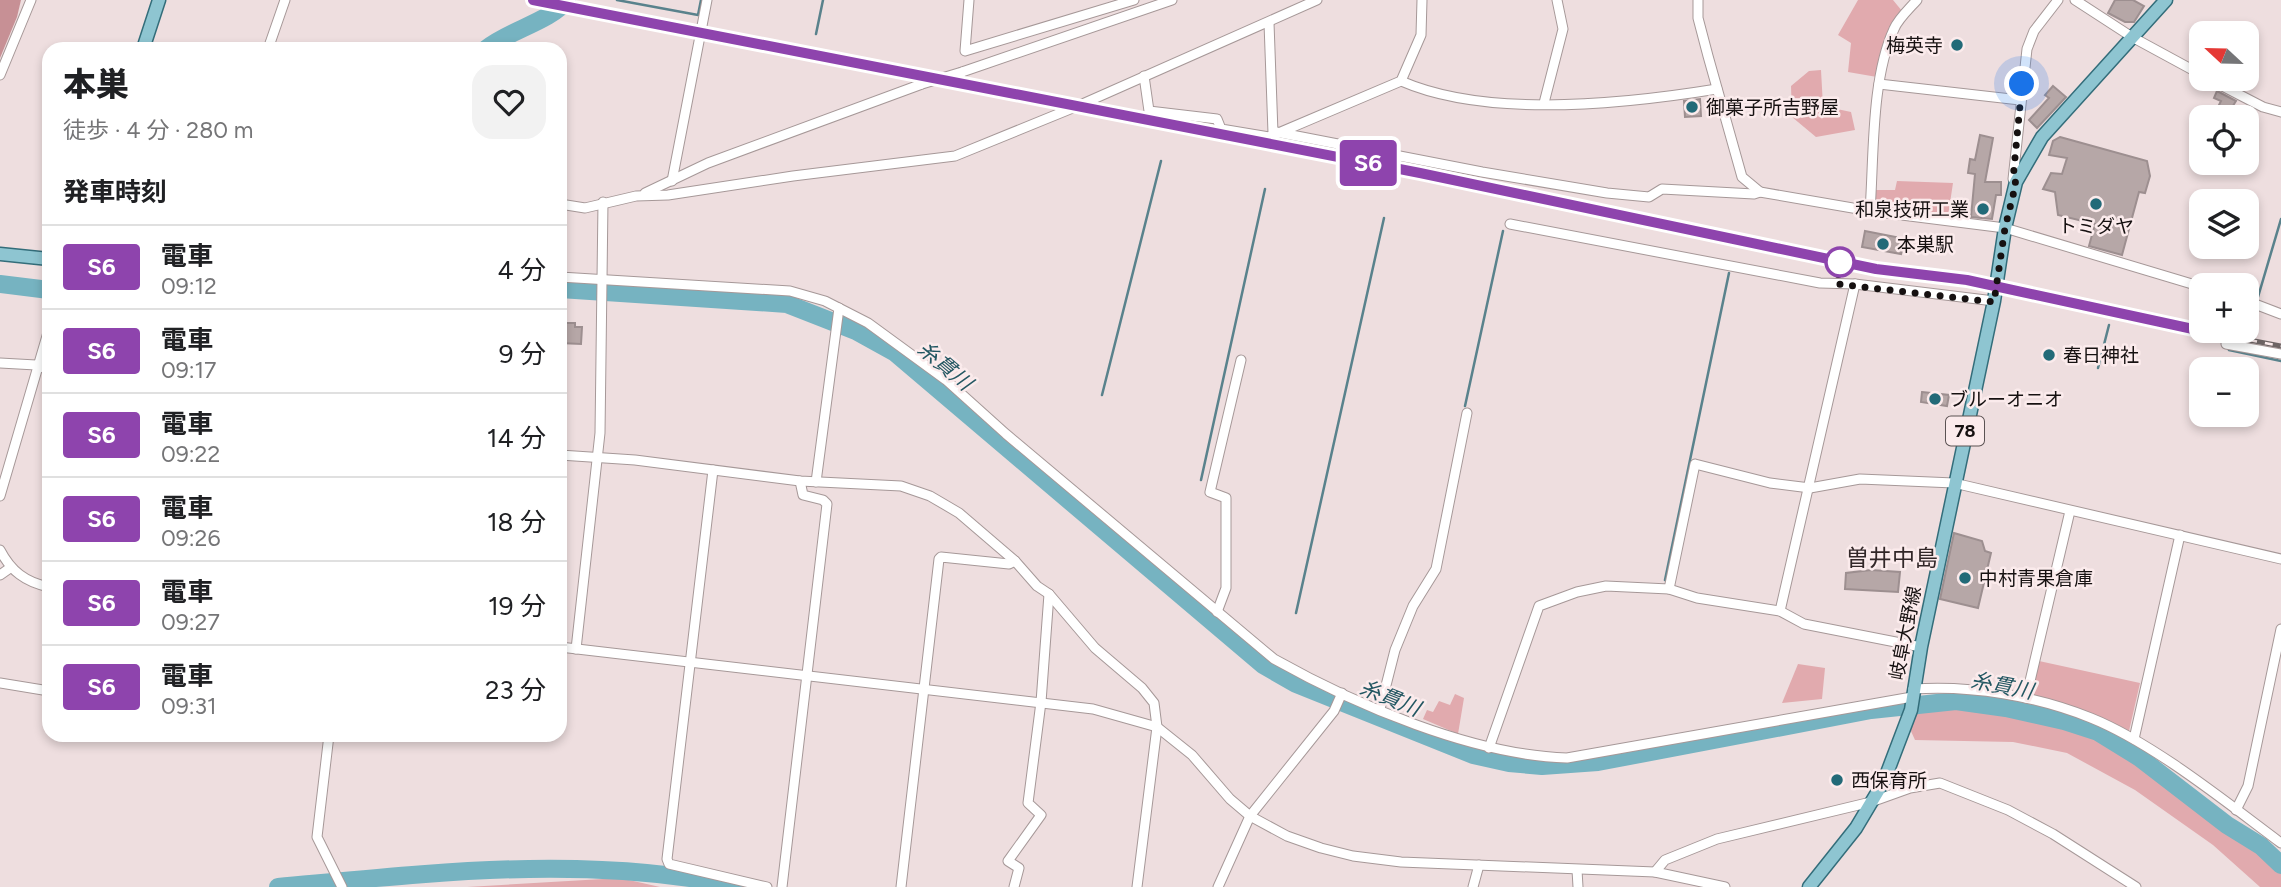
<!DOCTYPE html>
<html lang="ja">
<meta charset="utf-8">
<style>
:root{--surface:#fff;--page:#f2f2f2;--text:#202124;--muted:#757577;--line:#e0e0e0}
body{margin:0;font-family:Figtree,"Noto Sans JP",sans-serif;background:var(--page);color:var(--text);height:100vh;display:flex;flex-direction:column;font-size:26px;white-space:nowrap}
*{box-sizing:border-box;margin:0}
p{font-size:23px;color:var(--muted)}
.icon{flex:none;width:38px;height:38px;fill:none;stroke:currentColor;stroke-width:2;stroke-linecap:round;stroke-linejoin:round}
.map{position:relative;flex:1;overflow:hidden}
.panel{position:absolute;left:42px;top:42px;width:525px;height:700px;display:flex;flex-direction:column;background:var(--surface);border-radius:21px;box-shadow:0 4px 10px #0003}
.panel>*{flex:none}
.badge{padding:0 14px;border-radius:5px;font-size:24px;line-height:46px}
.needle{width:46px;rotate:292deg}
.tools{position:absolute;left:2189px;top:21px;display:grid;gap:14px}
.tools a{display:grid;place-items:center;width:70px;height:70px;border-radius:14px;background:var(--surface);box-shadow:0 4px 10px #0003;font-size:35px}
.you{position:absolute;width:35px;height:35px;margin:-18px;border:5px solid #fff;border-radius:50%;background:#1a73e8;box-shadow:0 0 0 10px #1a73e833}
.map>.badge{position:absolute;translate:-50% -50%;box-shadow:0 0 0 4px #fff}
h2{padding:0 21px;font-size:26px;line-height:63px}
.round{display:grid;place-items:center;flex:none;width:74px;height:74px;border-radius:21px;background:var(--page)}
.headline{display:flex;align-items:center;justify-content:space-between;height:119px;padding:0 21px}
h1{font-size:33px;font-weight:800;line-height:52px}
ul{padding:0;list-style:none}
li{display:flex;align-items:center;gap:21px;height:84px;padding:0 21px;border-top:2px solid var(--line)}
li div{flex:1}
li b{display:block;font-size:26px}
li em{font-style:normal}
li .badge{min-width:77px;font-weight:700;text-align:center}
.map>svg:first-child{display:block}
.green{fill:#e1aaae}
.forest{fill:#c79095}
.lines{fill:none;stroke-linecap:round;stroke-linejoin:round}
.stream{stroke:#59828c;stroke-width:2.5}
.river{stroke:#76b3c1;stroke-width:18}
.building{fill:#b6a7a7;stroke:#9d8f90;stroke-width:2}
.minor-casing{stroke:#a69898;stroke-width:11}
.major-casing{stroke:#336d7a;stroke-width:15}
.minor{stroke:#fff;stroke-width:9}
.major{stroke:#8ec5d1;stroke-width:12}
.rail-casing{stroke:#6e6565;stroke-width:5}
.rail{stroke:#fbebec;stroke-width:2.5;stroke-dasharray:8;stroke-linecap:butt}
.minor-bridge-casing{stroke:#a69898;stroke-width:11;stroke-linecap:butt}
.minor-bridge{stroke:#fff;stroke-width:9}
.line-casing{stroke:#fff;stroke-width:16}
.line{stroke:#8e44ad;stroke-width:10}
.walk{stroke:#161111;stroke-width:7;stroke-dasharray:0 12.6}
.poi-dot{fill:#226a78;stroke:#fbebec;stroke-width:2.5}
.stop-dot{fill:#fff;stroke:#8e44ad;stroke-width:3.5}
.labels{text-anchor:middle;stroke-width:5;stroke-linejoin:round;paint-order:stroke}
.shield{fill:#fbebec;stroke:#5b5253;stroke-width:2}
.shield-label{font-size:18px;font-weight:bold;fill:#161111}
.poi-label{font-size:19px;fill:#161111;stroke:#fbebec;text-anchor:start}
.street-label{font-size:19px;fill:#161111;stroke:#fbebec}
.water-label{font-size:21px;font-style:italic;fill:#235762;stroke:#fbebec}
.quarter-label{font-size:23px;fill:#322728;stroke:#fbebec}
</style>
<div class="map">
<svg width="2281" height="887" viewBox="0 0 2281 887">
<rect width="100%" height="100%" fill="#eededf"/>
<g class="green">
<polygon points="1858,0 1893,0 1902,11 1877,77 1848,72 1851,43 1838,35"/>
<polygon points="1821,70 1823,106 1851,112 1855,130 1816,137 1792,117 1791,86 1809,71"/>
<polygon points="1897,181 1953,183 1948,216 1873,206 1874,190 1895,190"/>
<polygon points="2039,661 2140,683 2129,731 2068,706 2032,696"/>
<polygon points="1798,664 1825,668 1822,699 1782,703"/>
<polygon points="1455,694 1464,698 1458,734 1423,719 1427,710 1433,712 1439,701 1450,705"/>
<polygon points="1961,695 2069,716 2125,742 2281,856 2281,887 2260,887 2213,845 2135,790 2067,753 2013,742 1915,740 1910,729 1920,702"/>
<polygon points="620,878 660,887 467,887"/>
</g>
<polygon class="forest" points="0,0 21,0 17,17 0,58"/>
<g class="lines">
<g class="stream">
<polyline points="617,0 698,15 701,0"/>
<polyline points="816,34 823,0"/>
<polyline points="2258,297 2281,219"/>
<polyline points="2229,350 2281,361"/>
<polyline points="2098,368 2109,325"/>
<polyline points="1102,395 1161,161"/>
<polyline points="1465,406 1503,231"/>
<polyline points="1201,480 1265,189"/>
<polyline points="1665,580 1729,273"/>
<polyline points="1296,613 1384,218"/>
</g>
<g class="river">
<path d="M 486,49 C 509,30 550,22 567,0"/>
<polyline points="0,284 49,290"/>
<polyline points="560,289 787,304 856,331 894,352 1263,665 1296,684 1473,755 1509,763 1542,766 1598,762 1871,710 1956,701 2006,708 2064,721 2098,732 2140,758 2227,825 2261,846 2281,865"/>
<path d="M 278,887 C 431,873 588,854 740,887"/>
</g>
</g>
<g class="building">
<polygon points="2115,0 2133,0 2144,6 2134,22 2125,22 2108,13"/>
<polygon points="2053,86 2066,97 2037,128 2029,120 2049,98 2045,95"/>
<polygon points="2217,91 2236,101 2226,117 2215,113 2221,101 2214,98"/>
<polygon points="1700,99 1701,116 1685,117 1684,101"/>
<polygon points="1980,135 1993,138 1985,182 2001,182 2001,195 1996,195 1992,219 1971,217 1975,174 1968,173 1970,159 1975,160"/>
<polygon points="2060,137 2147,161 2150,176 2145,193 2139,192 2122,255 2089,246 2095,224 2058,215 2055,192 2043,189 2051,173 2062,174 2067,158 2049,155 2053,141"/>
<polygon points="1865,231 1896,237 1896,240 1904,242 1901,254 1862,247"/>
<polygon points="560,323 575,323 575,327 582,327 581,344 560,343"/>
<polygon points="1922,392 1949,395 1947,406 1921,402"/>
<polygon points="1954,533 1982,541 1985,551 1991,553 1978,608 1940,599"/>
<polygon points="1871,570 1900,572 1898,592 1845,589 1846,573"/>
</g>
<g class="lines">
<g class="minor-casing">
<g id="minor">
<polyline points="969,0 965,51 1134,0"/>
<polyline points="1698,0 1698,18 1708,56 1742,177 1760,192"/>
<polyline points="2075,0 2132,37 2202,75"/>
<polyline points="1269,23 1273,133"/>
<polyline points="268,49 285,0"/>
<polyline points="962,72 1172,0"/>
<polyline points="0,75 31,0"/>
<polyline points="1144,76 1149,111 1217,119 1221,129 1269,137 1401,81 1421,35 1422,0"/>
<polyline points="2209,79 2263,107 2281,112"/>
<path d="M 1401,81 C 1488,119 1625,104 1717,89"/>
<polyline points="1879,84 2020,100"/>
<polyline points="1544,103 1563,29 1557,0"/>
<polyline points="1276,132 1482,172 1607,193 1649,197 1662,189 1754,194 1760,192 1870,211 2005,228 2202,287"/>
<polyline points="672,181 707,0"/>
<polyline points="2016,182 2013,179 2027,49 2034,31 2058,0"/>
<polyline points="645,193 708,163 922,84"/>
<polyline points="560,204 585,208 636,196 668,195 793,176 955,156 1080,105 1317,0"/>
<path d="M 1870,211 C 1874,156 1871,79 1894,29 C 1898,19 1909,9 1917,0"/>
<polyline points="1510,224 1820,283 1855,284 1994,301"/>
<path d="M 560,277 L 790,291 L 825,301 L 868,323 L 946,380 L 1006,434 L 1274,659 C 1356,705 1472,755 1567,758 L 1912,697"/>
<polyline points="2247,301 2281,314"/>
<polyline points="2226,344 2281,354"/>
<polyline points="0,363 36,365 49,370"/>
<polyline points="560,455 635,460 800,481 901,486 930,496 959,513 1015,561 1037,586 1049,594 1095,648 1142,688 1154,703 1157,727 1137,887"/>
<polyline points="713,470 667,859 669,864 767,887"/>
<polyline points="816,482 839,308"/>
<polyline points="0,496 49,329"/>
<path d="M 0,550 C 11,571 25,582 49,587"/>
<polyline points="0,575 10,568"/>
<polyline points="1669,589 1695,464 1770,483 1810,488 1860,479 1954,483 2281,559"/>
<polyline points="1780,611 1855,284"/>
<polyline points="1217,612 1226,588 1226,498 1210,492 1241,360"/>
<polyline points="560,647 1093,709 1157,727 1192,755 1230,799 1250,816 1287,836 1321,848 1353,856 1401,862 1655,872 1725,887"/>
<polyline points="576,649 600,433 603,202"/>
<polyline points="0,683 49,691"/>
<path d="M 1913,689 C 1972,685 2036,696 2091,718 C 2153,743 2226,802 2281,843"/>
<polyline points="2026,698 2070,511"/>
<polyline points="1380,709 1395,650 1413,606 1436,569 1467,413"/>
<polyline points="329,735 317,837 342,887"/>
<polyline points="2134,739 2180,535"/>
<polyline points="1489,748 1539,606 1577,592 1606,586 1669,589 1697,598 1780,611 1804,624 1921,647"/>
<polyline points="2236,810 2248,786 2281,629"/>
<polyline points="1577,870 1578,887"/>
<polyline points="1655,872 1665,860 1717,839 1871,802 1910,788 1940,783 2008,810 2053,834 2136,887"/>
<polyline points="782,887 827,504 823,500 803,495 800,481"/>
<polyline points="901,887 939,559 941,557 1009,564 1015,561"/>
<polyline points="1014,887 1019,868 1008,861 1041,815 1028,803 1041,702 1049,594"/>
<polyline points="1218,887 1250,816 1334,711 1342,693"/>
<polyline points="1473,887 1479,865"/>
</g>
</g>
<g class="major-casing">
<g id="major">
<polyline points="143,49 159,0"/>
<polyline points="0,254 49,259"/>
<polyline points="1809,887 1856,828 1884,781 1911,710 1921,647 1994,301 2005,228 2016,182 2042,137 2166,0"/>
</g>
</g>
<use href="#minor" class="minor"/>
<use href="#major" class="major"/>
<g class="rail-casing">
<g id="rail">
<polyline points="533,0 1420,173 1876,269 1967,280 2202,331"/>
<polyline points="2202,331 2281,346"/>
</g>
</g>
<use href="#rail" class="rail"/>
<g class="minor-bridge-casing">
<polyline id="minor-bridge" points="922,84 962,72"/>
</g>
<use href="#minor-bridge" class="minor-bridge"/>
</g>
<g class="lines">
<g class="line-casing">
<polyline id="line" points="533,0 1420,173 1876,269 1967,280 2202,331"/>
</g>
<use href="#line" class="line"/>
<polyline class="walk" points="1840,262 1837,284 1994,302 2005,228 2016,183 2013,179 2022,84"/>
</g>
<g class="poi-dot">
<circle cx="1957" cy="45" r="7"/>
<circle cx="1692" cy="107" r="7"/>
<circle cx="2096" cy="204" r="7"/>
<circle cx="1983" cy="209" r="7"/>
<circle cx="1883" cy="244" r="7"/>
<circle cx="2049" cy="355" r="7"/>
<circle cx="1935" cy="399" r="7"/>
<circle cx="1965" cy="578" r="7"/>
<circle cx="1837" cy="780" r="7"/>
</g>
<circle class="stop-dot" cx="1840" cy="262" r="14"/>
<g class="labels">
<rect class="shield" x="1946" y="416.5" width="38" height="29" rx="5"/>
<g class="shield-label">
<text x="1965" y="437">78</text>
</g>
<g class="poi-label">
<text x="1943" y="52" text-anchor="end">梅英寺</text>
<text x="1706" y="114">御菓子所吉野屋</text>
<text x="1969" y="216" text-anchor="end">和泉技研工業</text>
<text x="2096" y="233" text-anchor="middle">トミダヤ</text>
<text x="1897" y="251">本巣駅</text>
<text x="2063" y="362">春日神社</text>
<text x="1949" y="406">ブルーオニオ</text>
<text x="1979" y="585">中村青果倉庫</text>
<text x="1851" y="787">西保育所</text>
</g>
<g class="street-label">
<text transform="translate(1905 633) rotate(-79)" y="7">岐阜大野線</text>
</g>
<g class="water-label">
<text transform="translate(945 366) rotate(40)" y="7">糸貫川</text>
<text transform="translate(2002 686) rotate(11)" y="7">糸貫川</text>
<text transform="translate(1390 698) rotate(22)" y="7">糸貫川</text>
</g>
<g class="quarter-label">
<text x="1892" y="566">曽井中島</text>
</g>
</g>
</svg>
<div class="tools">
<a><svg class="needle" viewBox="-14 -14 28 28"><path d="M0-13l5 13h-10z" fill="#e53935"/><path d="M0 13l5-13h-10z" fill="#757577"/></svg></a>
<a><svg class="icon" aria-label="locate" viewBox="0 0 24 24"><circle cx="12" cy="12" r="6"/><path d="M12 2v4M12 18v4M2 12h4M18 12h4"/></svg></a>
<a><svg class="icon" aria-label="layers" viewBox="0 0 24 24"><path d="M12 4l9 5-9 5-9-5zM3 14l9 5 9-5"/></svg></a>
<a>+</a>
<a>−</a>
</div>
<div class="you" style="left:2022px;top:84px"></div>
<b class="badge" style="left:1368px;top:163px;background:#8e44ad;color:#fff">S6</b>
<section class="panel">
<div class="headline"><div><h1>本巣</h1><p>徒歩 · 4 分 · 280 m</p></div><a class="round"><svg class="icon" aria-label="heart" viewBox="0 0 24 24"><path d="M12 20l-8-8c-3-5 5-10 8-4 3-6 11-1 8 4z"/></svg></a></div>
<h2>発車時刻</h2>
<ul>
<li><span class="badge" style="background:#8e44ad;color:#fff">S6</span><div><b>電車</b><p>09:12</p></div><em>4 分</em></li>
<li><span class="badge" style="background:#8e44ad;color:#fff">S6</span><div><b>電車</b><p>09:17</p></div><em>9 分</em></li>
<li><span class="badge" style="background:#8e44ad;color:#fff">S6</span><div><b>電車</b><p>09:22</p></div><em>14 分</em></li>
<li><span class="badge" style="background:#8e44ad;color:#fff">S6</span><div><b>電車</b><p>09:26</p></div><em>18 分</em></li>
<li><span class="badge" style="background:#8e44ad;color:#fff">S6</span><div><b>電車</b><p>09:27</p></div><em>19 分</em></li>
<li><span class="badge" style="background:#8e44ad;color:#fff">S6</span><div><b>電車</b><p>09:31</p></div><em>23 分</em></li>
</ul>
</section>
</div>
